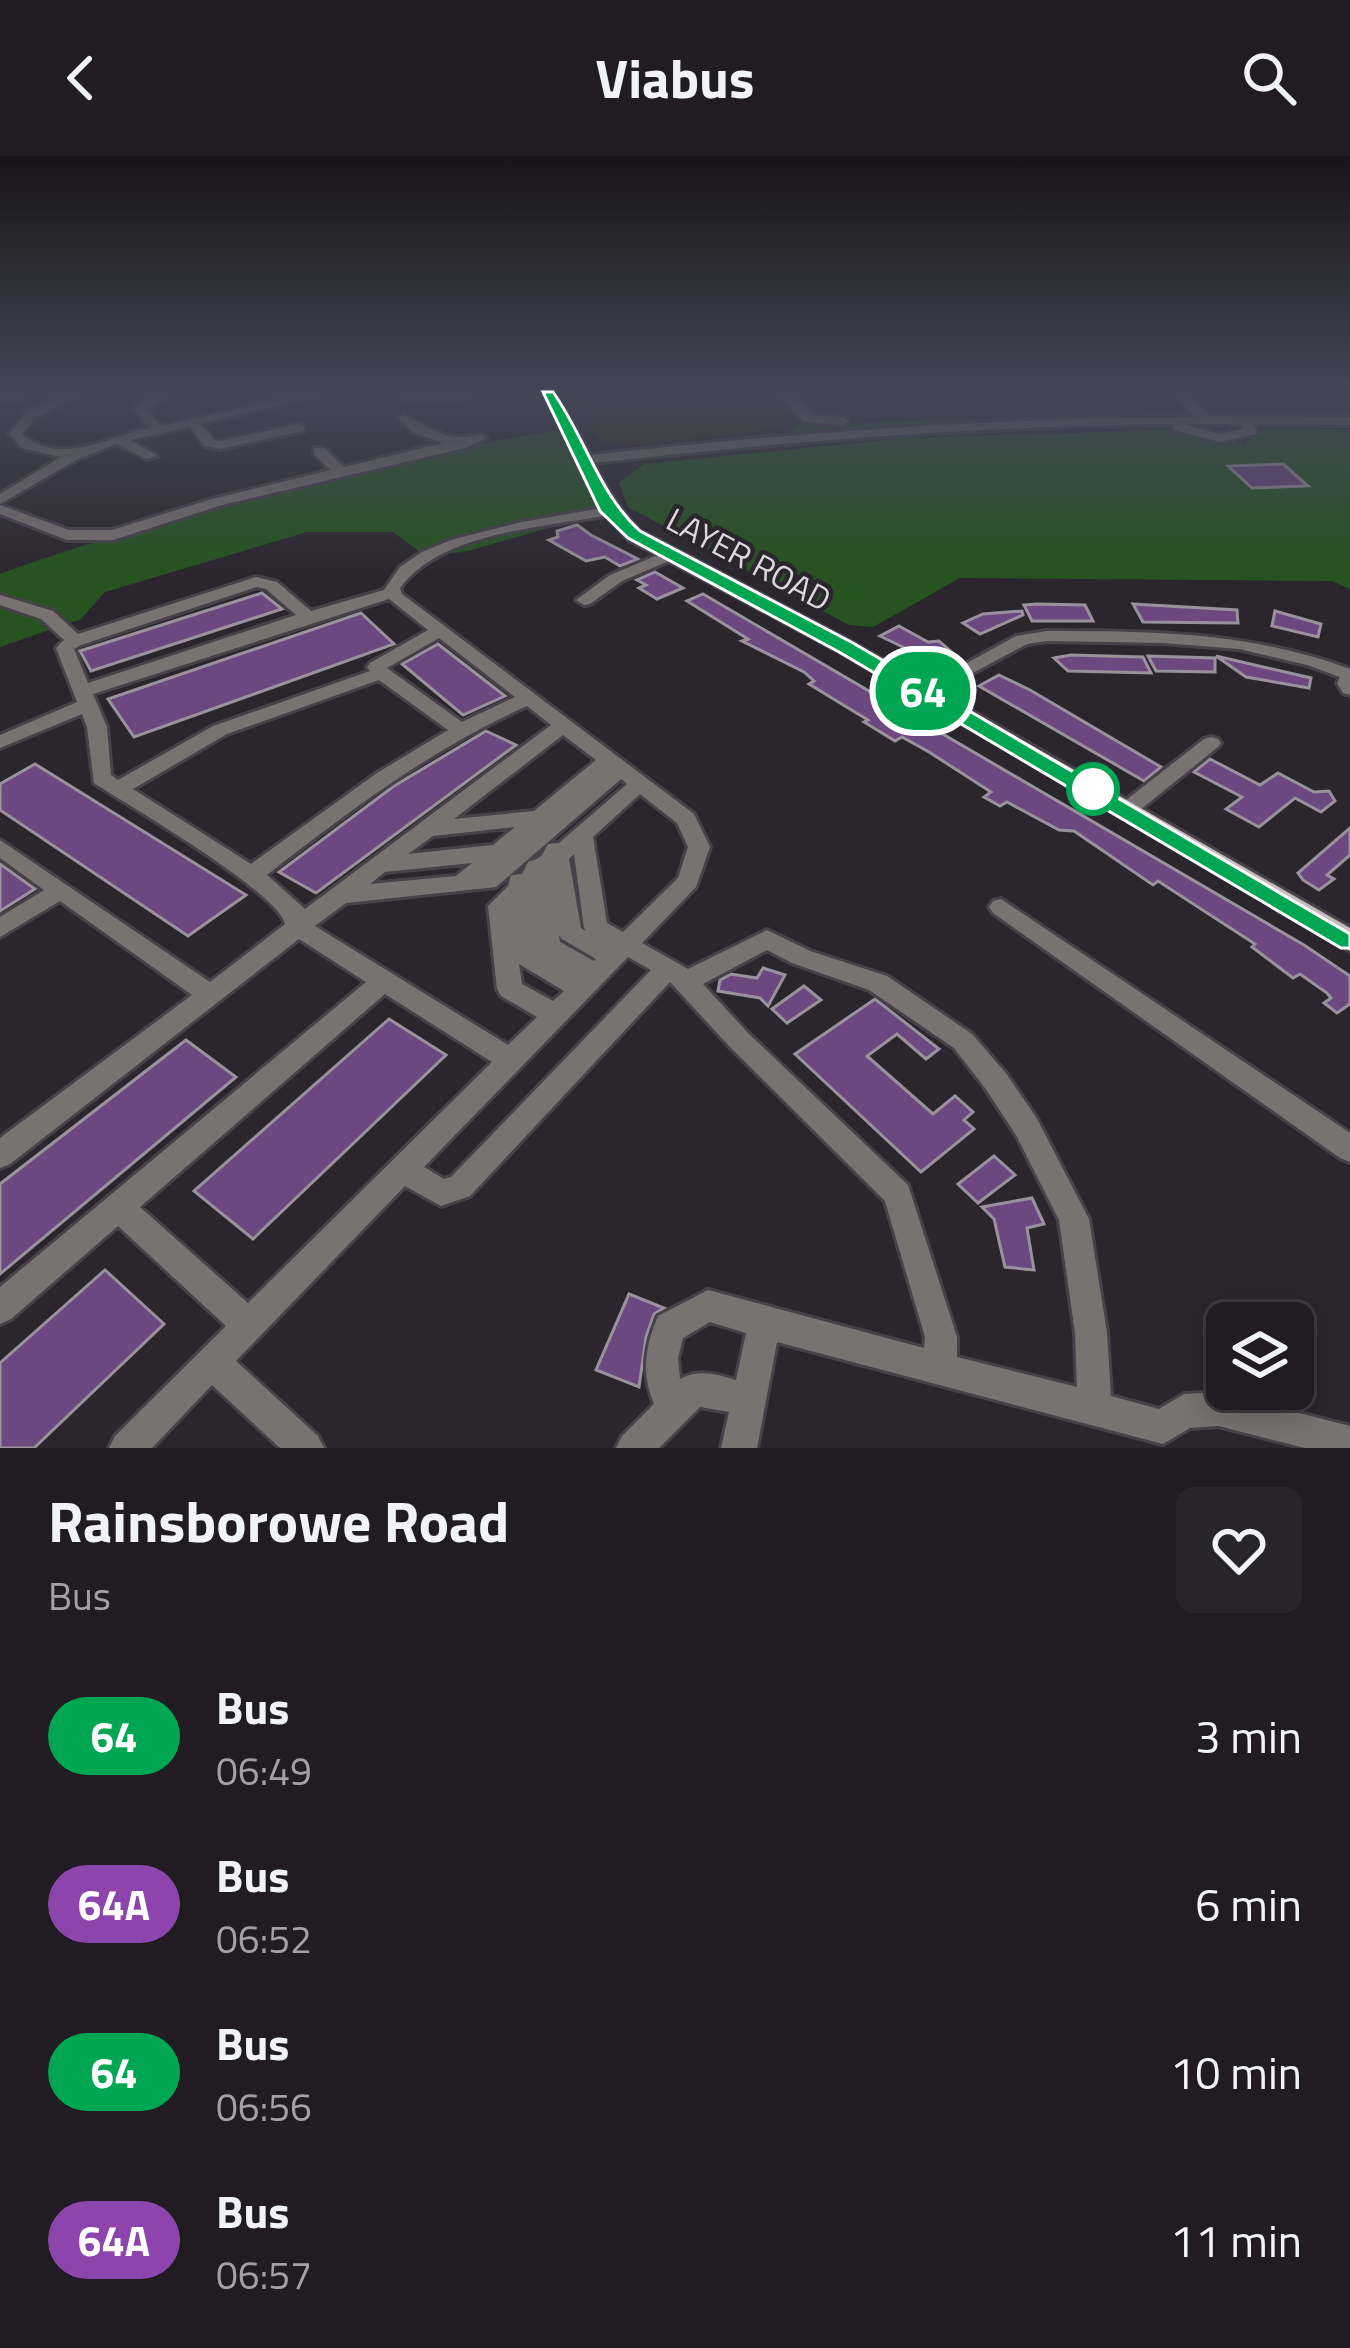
<!DOCTYPE html>
<style>
:root{--surface:#201c22;--page:#28252a;--text:#f1f3f6;--muted:#a2a1a5;--line:#3d3a40}
body{margin:0;font-family:"Titillium Web",sans-serif;background:var(--page);color:var(--text);height:100vh;display:flex;flex-direction:column;font-size:45px;white-space:nowrap}
*{box-sizing:border-box;margin:0}
p{font-size:39px;color:var(--muted)}
.icon{flex:none;width:66px;height:66px;fill:none;stroke:currentColor;stroke-width:2;stroke-linecap:round;stroke-linejoin:round}
.map{position:relative;height:1292px;overflow:hidden}
.sheet{display:flex;flex-direction:column;background:var(--surface);flex:1}
.sheet>*{flex:none}
.badge{padding:0 24px;border-radius:39px;font-size:42px;line-height:78px}
.tools{position:absolute;left:1206px;top:1146px;display:grid;gap:24px}
.tools a{display:grid;place-items:center;width:108px;height:108px;border-radius:18px;background:var(--surface);box-shadow:0 6px 30px #0003,0 0 0 3px var(--line);font-size:60px}
.map>.badge{position:absolute;translate:-50% -50%;box-shadow:0 0 0 6px #fff}
.round{display:grid;place-items:center;flex:none;width:126px;height:126px;border-radius:18px;background:var(--page)}
.overview{display:flex;align-items:center;justify-content:space-between;height:204px;padding:0 48px}
h1{font-size:57px;font-weight:700;line-height:90px}
ul{padding:0;list-style:none}
li{display:flex;align-items:center;gap:36px;height:168px;padding:0 48px}
li div{flex:1}
li b{display:block;font-size:45px}
li em{font-style:normal}
li .badge{min-width:132px;font-weight:700;text-align:center}
header{display:flex;justify-content:space-between;align-items:center;height:156px;padding:0 48px;background:var(--surface);font-size:54px;font-weight:700}
.map>svg:first-child{display:block}
.education{fill:#382d1e}
.green{fill:#265320}
.building{fill:#6c4880;stroke:#99929c;stroke-width:3}
.lines{fill:none;stroke-linecap:round;stroke-linejoin:round}
.minor-casing{stroke:#47424a;stroke-width:6}
.major-casing{stroke:#47424a;stroke-width:6}
.minor{fill:#787271;fill-rule:evenodd}
.major{fill:#c8bcbb;fill-rule:evenodd}
.line{fill:#00a651;stroke:#fff;stroke-width:3}
.stop-dot{fill:#fff;stroke:#00a651;stroke-width:6}
.labels{text-anchor:middle;stroke-width:9;stroke-linejoin:round;paint-order:stroke}
.street-label{font-size:33px;fill:#dbd7dd;stroke:#2b262e}
</style>
<header><svg class="icon" aria-label="back" viewBox="0 0 24 24"><path d="M15 5l-7 7 7 7"/></svg>Viabus<svg class="icon" aria-label="search" viewBox="0 0 24 24"><circle cx="10" cy="10" r="6"/><path d="M15 15l6 6"/></svg></header>
<div class="map">
<svg width="1350" height="1292" viewBox="0 0 1350 1292">
<rect width="100%" height="100%" fill="#2b262e"/>
<polygon class="education" points="570,239 769,239 783,266 773,274 628,290 599,284 582,250"/>
<g class="green">
<polygon points="1186,256 1196,261 795,277 791,273 807,264 830,268"/>
<polygon points="1263,273 1350,273 1350,433 1332,425 960,422 873,471 849,469 628,351 619,327 644,308 904,282 1173,274 1244,288"/>
<path d="M 563,274 L 608,355 L 464,396 L 424,399 L 393,376 L 307,376 L 105,436 L 81,463 L 0,491 L 0,418 C 104,379 212,353 319,326 C 401,306 480,285 563,274 Z"/>
</g>
<g class="building">
<polygon points="1283,308 1308,330 1252,332 1228,310"/>
<polygon points="577,369 591,379 638,403 620,410 605,401 586,405 549,384 558,381 557,375"/>
<polygon points="655,416 683,432 657,443 639,432 646,429 637,424"/>
<polygon points="262,437 282,453 91,515 80,495"/>
<polygon points="703,438 1304,789 1350,820 1350,848 1337,857 1324,847 1331,842 1327,837 1300,818 1293,822 1252,791 1255,788 1158,725 1153,729 1074,675 1059,674 1007,646 1000,650 984,641 991,636 929,596 902,581 895,585 864,566 868,564 809,528 814,525 804,516 742,485 748,483 687,445"/>
<polygon points="1037,448 1085,449 1093,465 1032,465 1024,449"/>
<polygon points="1133,448 1237,454 1238,467 1143,466"/>
<polygon points="1022,455 1023,459 980,478 963,467 983,458"/>
<polygon points="1275,455 1321,468 1318,481 1272,470"/>
<polygon points="361,457 394,488 134,581 108,543"/>
<polygon points="899,470 928,486 939,485 956,500 936,507 880,480"/>
<polygon points="438,488 505,540 463,559 402,508"/>
<polygon points="1071,499 1143,501 1151,517 1068,515 1054,502"/>
<polygon points="1148,500 1215,502 1215,516 1156,515"/>
<polygon points="1216,500 1311,522 1309,532 1246,521"/>
<polygon points="999,519 1030,534 1161,611 1144,625 979,530"/>
<polygon points="486,575 516,589 316,737 279,716 394,630"/>
<polygon points="1210,603 1260,629 1278,617 1314,636 1329,635 1335,645 1321,656 1295,642 1259,671 1226,653 1242,641 1194,616"/>
<polygon points="35,608 246,739 188,780 0,654 0,628"/>
<polygon points="1350,672 1350,699 1327,719 1334,723 1319,734 1303,724 1298,717"/>
<polygon points="0,708 35,733 0,755"/>
<polygon points="763,812 785,819 768,850 760,842 718,835 720,824 731,818 757,822"/>
<polygon points="804,830 821,844 787,867 772,853"/>
<polygon points="875,843 939,893 926,903 897,878 867,900 933,958 955,940 973,956 964,964 974,973 921,1016 795,898"/>
<polygon points="389,863 446,899 253,1083 194,1035"/>
<polygon points="186,884 236,921 0,1118 0,1028"/>
<polygon points="994,1000 1015,1019 978,1047 958,1028"/>
<polygon points="1032,1042 1044,1068 1027,1072 1034,1114 1005,1111 994,1063 982,1051"/>
<polygon points="105,1114 164,1168 34,1292 0,1292 0,1207"/>
<polygon points="629,1138 664,1152 654,1158 646,1181 639,1231 596,1214"/>
</g>
<g class="lines">
<g class="minor-casing">
<g id="minor">
<polygon points="0,239 23,239 24,240 18,244 0,243"/>
<path d="M 66,239 L 82,239 L 36,261 L 22,278 C 59,311 108,281 149,272 L 133,252 L 154,239 L 169,239 L 146,253 L 161,270 L 298,239 L 320,239 L 201,268 L 214,284 L 220,285 L 299,268 L 304,269 L 304,275 L 220,293 L 205,290 L 190,271 L 130,284 L 158,300 L 146,303 L 117,288 L 78,303 L 0,348 L 0,338 L 61,301 L 22,292 L 9,278 L 28,255 Z"/>
<polygon points="398,239 472,239 466,243 404,243"/>
<polygon points="780,239 793,239 812,259 842,261 848,265 842,269 804,266"/>
<path d="M 1174,239 L 1187,239 L 1210,260 L 1350,261 L 1350,269 L 1254,268 L 1257,278 L 1220,286 L 1174,274 L 1174,268 C 977,270 779,286 583,308 L 576,304 L 583,300 C 786,277 990,262 1195,261 ZM 1183,268 L 1241,268 L 1244,273 L 1220,278 Z"/>
<path d="M 404,258 C 434,274 446,287 481,278 L 487,282 L 465,292 L 222,349 L 113,384 L 67,384 L 0,358 L 0,349 L 69,374 L 112,374 L 212,343 L 331,314 L 314,298 L 314,292 L 324,292 L 344,311 L 443,287 L 414,277 L 398,262 Z"/>
<path d="M 608,351 L 615,355 L 613,358 C 547,372 443,374 400,432 L 402,438 L 694,658 L 710,691 L 696,731 L 642,787 L 688,813 L 767,774 L 810,795 L 887,820 L 972,878 L 1005,916 L 1036,961 L 1089,1063 L 1107,1177 L 1111,1240 L 1159,1253 L 1184,1238 L 1218,1236 L 1350,1270 L 1350,1292 L 1305,1292 L 1218,1270 L 1190,1272 L 1163,1288 L 777,1186 L 757,1292 L 721,1292 L 729,1256 L 700,1251 L 659,1292 L 616,1292 L 622,1280 L 654,1248 C 641,1216 645,1191 658,1160 L 708,1134 L 924,1192 L 925,1181 L 885,1045 L 730,891 L 670,826 L 470,1040 L 441,1050 L 405,1030 L 236,1205 L 318,1280 L 324,1292 L 280,1292 L 212,1229 L 152,1292 L 109,1292 L 115,1280 L 226,1170 L 118,1070 L 11,1163 L 0,1168 L 0,1131 L 366,826 L 299,783 L 10,1008 L 0,1012 L 0,982 L 192,839 L 60,745 L 0,781 L 0,761 L 44,734 L 0,702 L 0,684 L 210,826 L 285,768 C 278,736 128,649 94,627 L 87,571 L 82,558 L 0,592 L 0,579 L 77,546 L 56,492 L 64,484 L 41,463 L 0,449 L 0,439 L 53,455 L 78,478 L 256,421 L 277,426 L 311,455 L 384,434 L 400,411 L 422,396 L 451,384 L 522,366 ZM 257,431 L 266,433 L 296,459 L 88,527 L 74,493 L 81,489 ZM 389,443 L 428,474 L 370,507 L 367,511 L 370,515 L 213,570 L 118,624 L 111,619 L 107,571 L 93,538 ZM 439,482 L 515,541 L 462,566 L 387,512 ZM 379,524 L 448,574 L 377,617 L 251,708 L 133,633 L 227,578 ZM 527,550 L 551,569 L 305,753 L 267,719 C 349,655 431,593 527,550 ZM 563,579 L 596,604 L 534,655 L 454,663 ZM 621,623 L 627,628 L 559,687 L 548,688 C 541,700 544,701 528,706 L 522,718 L 511,719 L 508,730 L 488,750 L 497,833 L 501,840 L 537,861 L 508,889 L 315,770 L 346,747 L 496,731 ZM 640,638 L 677,667 L 688,691 L 678,722 L 623,776 L 607,767 L 593,681 ZM 515,671 L 493,689 L 408,698 L 433,680 ZM 574,698 L 584,772 L 586,775 L 581,772 L 569,703 ZM 472,707 L 456,720 L 370,728 L 385,716 ZM 559,779 L 562,783 L 596,803 L 594,805 L 560,786 ZM 767,794 L 792,807 L 869,834 L 954,892 L 985,932 L 1016,979 L 1059,1064 L 1075,1177 L 1077,1231 L 957,1201 L 957,1181 L 908,1029 L 748,877 L 703,828 ZM 628,801 L 651,814 L 451,1021 L 444,1023 L 424,1011 ZM 519,808 L 564,835 L 553,845 L 522,828 ZM 385,838 L 492,906 L 248,1147 L 140,1051 ZM 710,1166 L 746,1177 L 736,1224 C 715,1218 699,1213 680,1223 L 678,1202 L 683,1182 Z"/>
<polygon points="670,394 678,399 676,402 622,425 590,448 584,449 576,444 610,419"/>
<path d="M 1047,475 C 1151,475 1252,476 1350,513 L 1350,539 L 1343,537 L 1337,527 L 1340,521 L 1307,509 L 1239,493 L 1163,487 L 1047,485 L 1027,488 L 930,540 L 923,542 L 914,536 L 1016,480 Z"/>
<polygon points="1211,581 1218,583 1221,587 1218,591 1135,658 1121,658 1117,653 1121,648 1204,583"/>
<polygon points="1001,743 1350,977 1350,1006 1340,1002 993,757 989,751 993,745"/>
</g>
</g>
<g class="major-casing">
<path id="major" d="M 541,239 L 555,239 C 587,283 600,337 640,375 L 853,487 L 1350,772 L 1350,795 L 839,495 L 628,383 L 598,348 L 563,274 Z"/>
</g>
<use href="#minor" class="minor"/>
<use href="#major" class="major"/>
</g>
<linearGradient id="sky" x2="0" y2="1"><stop stop-color="#181519"/><stop offset="0.57" stop-color="#444757"/><stop offset="1" stop-color="#444757" stop-opacity="0"/></linearGradient>
<rect width="1350" height="420" fill="url(#sky)"/>
<path class="line" d="M 543,236 L 553,236 C 585,281 599,338 640,375 L 853,487 L 1350,778 L 1350,792 L 1341,792 L 839,496 L 628,382 L 600,355 Z"/>
<circle class="stop-dot" cx="1093" cy="633" r="24"/>
<g class="labels">
<g class="street-label">
<text transform="translate(749 403) rotate(28)" y="12">LAYER ROAD</text>
</g>
</g>
</svg>
<div class="tools">
<a><svg class="icon" aria-label="layers" viewBox="0 0 24 24"><path d="M12 4l9 5-9 5-9-5zM3 14l9 5 9-5"/></svg></a>
</div>
<b class="badge" style="left:923px;top:535px;background:#00a651;color:#fff">64</b>
</div>
<section class="sheet">
<div class="overview"><div><h1>Rainsborowe Road</h1><p>Bus</p></div><a class="round"><svg class="icon" aria-label="heart" viewBox="0 0 24 24"><path d="M12 20l-8-8c-3-5 5-10 8-4 3-6 11-1 8 4z"/></svg></a></div>
<ul>
<li><span class="badge" style="background:#00a651;color:#fff">64</span><div><b>Bus</b><p>06:49</p></div><em>3 min</em></li>
<li><span class="badge" style="background:#8e44ad;color:#fff">64A</span><div><b>Bus</b><p>06:52</p></div><em>6 min</em></li>
<li><span class="badge" style="background:#00a651;color:#fff">64</span><div><b>Bus</b><p>06:56</p></div><em>10 min</em></li>
<li><span class="badge" style="background:#8e44ad;color:#fff">64A</span><div><b>Bus</b><p>06:57</p></div><em>11 min</em></li>
</ul>
</section>
